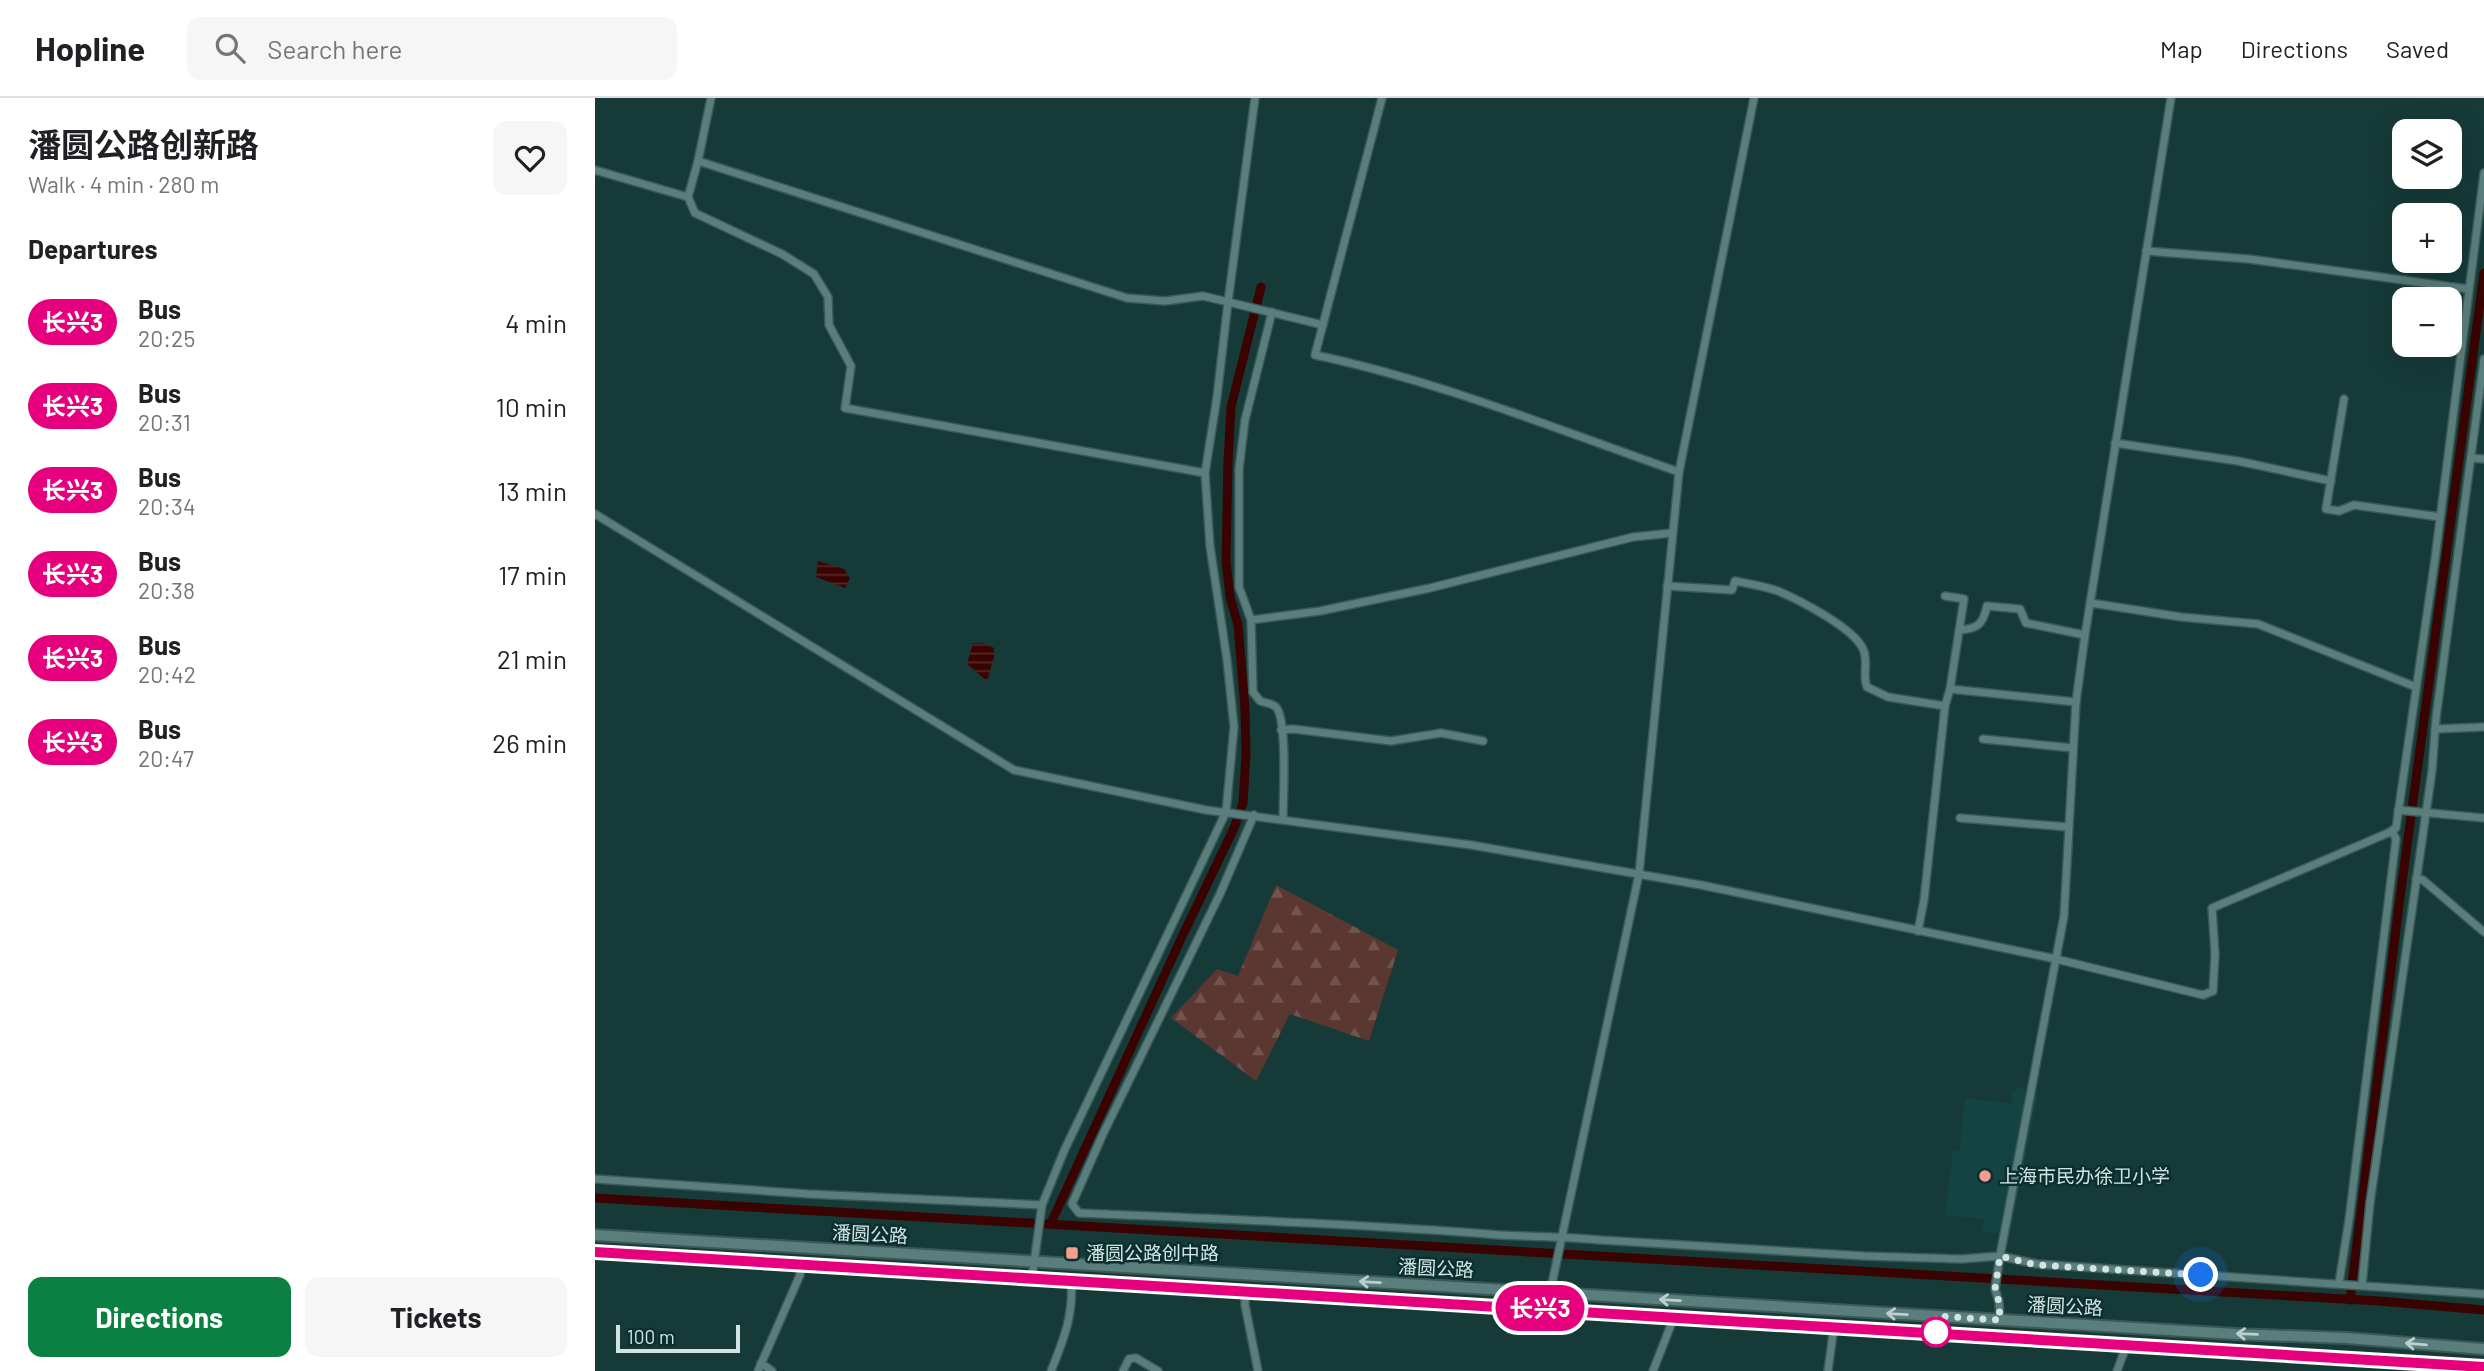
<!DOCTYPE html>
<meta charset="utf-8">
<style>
:root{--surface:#fff;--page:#f6f6f6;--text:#202124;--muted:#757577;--line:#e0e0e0;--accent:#0b8043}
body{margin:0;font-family:Barlow,"Noto Sans SC",sans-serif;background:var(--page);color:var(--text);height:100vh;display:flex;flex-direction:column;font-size:26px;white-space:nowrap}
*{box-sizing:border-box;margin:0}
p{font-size:23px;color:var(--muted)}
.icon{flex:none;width:38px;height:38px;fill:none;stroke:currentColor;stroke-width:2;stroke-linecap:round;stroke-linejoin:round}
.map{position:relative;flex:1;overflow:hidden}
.sheet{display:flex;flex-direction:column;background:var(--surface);width:595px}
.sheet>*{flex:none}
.badge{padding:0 14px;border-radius:23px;font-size:24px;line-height:46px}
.buttons{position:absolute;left:1797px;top:21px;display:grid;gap:14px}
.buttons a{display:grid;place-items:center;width:70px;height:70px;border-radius:14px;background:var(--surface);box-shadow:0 7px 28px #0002;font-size:35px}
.scale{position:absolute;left:21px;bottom:18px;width:124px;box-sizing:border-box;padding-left:7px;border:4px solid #d1e4e3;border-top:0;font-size:19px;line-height:24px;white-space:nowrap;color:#d1e4e3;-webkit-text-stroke:5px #0a2f2e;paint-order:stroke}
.you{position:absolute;width:35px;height:35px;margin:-18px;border:5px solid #fff;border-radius:50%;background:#1a73e8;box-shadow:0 0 0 10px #1a73e833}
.map>.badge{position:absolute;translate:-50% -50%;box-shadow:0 0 0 4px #fff}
h2{padding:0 28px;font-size:26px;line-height:63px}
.round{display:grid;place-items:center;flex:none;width:74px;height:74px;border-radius:14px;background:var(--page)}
.summary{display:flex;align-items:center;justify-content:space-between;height:119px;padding:0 28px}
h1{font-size:33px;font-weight:700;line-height:52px}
.action{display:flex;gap:14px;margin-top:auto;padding:14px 28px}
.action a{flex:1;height:80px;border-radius:14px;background:var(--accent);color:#fff;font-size:28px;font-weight:700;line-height:80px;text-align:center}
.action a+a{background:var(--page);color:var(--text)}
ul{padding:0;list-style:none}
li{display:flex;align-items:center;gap:21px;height:84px;padding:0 28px}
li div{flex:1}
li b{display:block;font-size:26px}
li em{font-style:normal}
li .badge{min-width:77px;font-weight:700;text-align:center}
header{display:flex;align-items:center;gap:42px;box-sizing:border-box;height:98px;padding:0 35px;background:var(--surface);border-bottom:2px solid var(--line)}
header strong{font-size:33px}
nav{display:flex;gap:38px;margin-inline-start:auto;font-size:24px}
.search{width:490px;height:63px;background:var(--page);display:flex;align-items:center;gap:18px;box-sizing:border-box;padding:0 24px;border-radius:14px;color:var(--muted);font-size:26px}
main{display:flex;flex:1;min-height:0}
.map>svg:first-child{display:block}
.built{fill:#134442}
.forest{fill:url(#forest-firs)}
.water{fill:url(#water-rules)}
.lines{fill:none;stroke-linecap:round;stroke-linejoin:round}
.canal{stroke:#390302;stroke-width:9}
.minor-casing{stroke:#3b5857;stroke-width:10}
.secondary-casing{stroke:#3b5857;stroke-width:14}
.minor{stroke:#5a7e7c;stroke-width:7}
.secondary{stroke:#5a7e7c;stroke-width:10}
.oneway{stroke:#b9d0ce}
.line-casing{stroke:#fff;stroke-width:16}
.line{stroke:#e6007e;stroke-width:10}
.walk{stroke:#d1e4e3;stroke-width:7;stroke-dasharray:0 12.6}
.poi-dot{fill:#f59d8f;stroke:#0a2f2e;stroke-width:2.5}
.stop-dot{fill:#fff;stroke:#e6007e;stroke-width:3.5}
.labels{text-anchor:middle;stroke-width:5;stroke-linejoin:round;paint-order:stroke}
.poi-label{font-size:19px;fill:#d1e4e3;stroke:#0a2f2e;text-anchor:start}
.street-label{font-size:19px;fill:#d1e4e3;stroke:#0a2f2e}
</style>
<header>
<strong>Hopline</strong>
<div class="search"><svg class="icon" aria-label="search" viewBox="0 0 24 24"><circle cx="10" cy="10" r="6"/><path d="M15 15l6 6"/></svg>Search here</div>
<nav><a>Map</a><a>Directions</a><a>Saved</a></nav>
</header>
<main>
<section class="sheet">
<div class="summary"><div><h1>潘圆公路创新路</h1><p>Walk · 4 min · 280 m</p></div><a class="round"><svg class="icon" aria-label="heart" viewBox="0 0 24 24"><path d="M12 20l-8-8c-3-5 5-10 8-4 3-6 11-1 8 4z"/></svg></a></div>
<h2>Departures</h2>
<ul>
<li><span class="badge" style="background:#e6007e;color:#fff">长兴3</span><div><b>Bus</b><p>20:25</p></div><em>4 min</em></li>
<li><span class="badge" style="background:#e6007e;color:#fff">长兴3</span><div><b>Bus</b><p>20:31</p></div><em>10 min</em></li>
<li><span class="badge" style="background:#e6007e;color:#fff">长兴3</span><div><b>Bus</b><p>20:34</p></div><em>13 min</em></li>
<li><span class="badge" style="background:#e6007e;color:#fff">长兴3</span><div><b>Bus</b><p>20:38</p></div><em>17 min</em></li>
<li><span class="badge" style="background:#e6007e;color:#fff">长兴3</span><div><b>Bus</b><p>20:42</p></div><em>21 min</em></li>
<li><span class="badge" style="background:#e6007e;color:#fff">长兴3</span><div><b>Bus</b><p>20:47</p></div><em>26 min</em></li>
</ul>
<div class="action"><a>Directions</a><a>Tickets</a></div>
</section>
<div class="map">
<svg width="1889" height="1273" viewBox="0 0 1889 1273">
<defs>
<pattern id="forest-firs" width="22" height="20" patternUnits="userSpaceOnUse" patternTransform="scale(1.75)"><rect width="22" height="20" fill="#5b3731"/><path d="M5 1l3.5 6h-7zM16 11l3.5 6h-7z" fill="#72544f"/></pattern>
<pattern id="water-rules" width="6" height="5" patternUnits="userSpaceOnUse" patternTransform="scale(1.75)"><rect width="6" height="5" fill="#390302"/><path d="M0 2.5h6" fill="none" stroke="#552827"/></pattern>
</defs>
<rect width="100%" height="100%" fill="#163a38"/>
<polygon class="built" points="1424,989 1443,997 1415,1136 1386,1133 1390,1121 1350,1117 1358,1053 1365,1052 1370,1000 1418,1006 1416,996"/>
<polygon class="forest" points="681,787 803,852 774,943 695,916 661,983 576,920 622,871 643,878"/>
<g class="water">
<polygon points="223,463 249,471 255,480 250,490 221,479"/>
<polygon points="378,545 388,545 399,550 399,559 392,583 372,566"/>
</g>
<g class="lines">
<g class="canal">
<polyline points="0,1100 1784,1203 1889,1212"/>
<polyline points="456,1125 585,843 639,730 648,705 651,657 650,611 643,527 635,499 631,463 633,364 636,309 666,189"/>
<polyline points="1755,1202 1803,815 1889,175"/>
</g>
<g class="minor-casing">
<g id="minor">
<polyline points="116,0 103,63 532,200 570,203 608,198 633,204 622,299 610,375 615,448 632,562 639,629 631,714 469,1053 447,1107"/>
<polyline points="660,0 633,204 728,227"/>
<path d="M 787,0 L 720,257 C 844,283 964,332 1084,374"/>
<polyline points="0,72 93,99 103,63"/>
<polyline points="93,99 100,115 187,156 219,176 233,199 234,227 256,268 250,310 610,375"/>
<polyline points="1551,153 1654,161 1873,191"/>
<path d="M 677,214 L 650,322 L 644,371 L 644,489 L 656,522 L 658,594 L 665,603 C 670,605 677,605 681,609 C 693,622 688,701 688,721"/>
<polyline points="1749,301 1731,411 1744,413 1759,407 1845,419"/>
<polyline points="1520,345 1643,363 1736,383"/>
<polyline points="1876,360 1889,361"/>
<polyline points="0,416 419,672 611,712 876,747 1106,787 1461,861 1608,897 1618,893 1620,856 1617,810 1793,735 1801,730 1840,461 1889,75"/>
<path d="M 1072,488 L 1137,492 L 1140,483 C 1154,486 1169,488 1183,493 C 1204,502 1259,530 1268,551 C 1274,563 1267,576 1272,589 L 1293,599 L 1350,608"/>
<polyline points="1350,498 1369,501 1355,591"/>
<polyline points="1496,505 1586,519 1663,526 1821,589"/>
<polyline points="656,522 725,513 835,490 1038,439 1077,435"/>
<path d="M 1364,532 C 1383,531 1388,526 1392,508 L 1425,511 L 1431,525 L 1490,537"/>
<polyline points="1840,631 1889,629"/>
<polyline points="686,632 698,631 796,643 846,635 888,643"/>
<polyline points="1388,641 1478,650"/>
<polyline points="1803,712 1889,720"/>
<path d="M 659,717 L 625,796 L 508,1036 L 477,1106 L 484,1115 C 624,1121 764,1126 904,1137 C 938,1139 971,1138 1005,1142 L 1270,1158 L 1366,1161 L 1405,1158 L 1442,1166 L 1889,1196"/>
<polyline points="1365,720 1473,729"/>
<polyline points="1821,781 1828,782 1889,834"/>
<polyline points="1323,833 1329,802 1350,608 1355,591 1481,604"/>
<polyline points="0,1081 214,1096 447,1107 437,1179"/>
<polyline points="1744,1185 1754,1122 1801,741 1797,733"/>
<polyline points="1767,1187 1775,1105 1837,673 1841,620 1889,261"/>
<polyline points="650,1192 650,1207 663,1273"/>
<polyline points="955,1195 1044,776 1084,374 1159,0"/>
<polyline points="1405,1222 1404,1204 1400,1191 1405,1158 1469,818 1481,604 1490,537 1576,0"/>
<polyline points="166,1265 177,1273"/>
<polyline points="163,1273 205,1177 206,1166"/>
<path d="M 456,1273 C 469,1241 479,1216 476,1181"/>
<polyline points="528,1273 534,1261 541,1260 563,1273"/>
<polyline points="1058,1273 1079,1219"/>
<polyline points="1233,1273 1239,1228"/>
<polyline points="1522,1273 1532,1246"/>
</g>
</g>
<g class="secondary-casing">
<g id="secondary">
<polyline points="0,1137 1640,1236 1752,1240 1889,1251"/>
<polyline points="0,1154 1889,1269"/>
</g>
</g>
<use href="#minor" class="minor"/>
<use href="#secondary" class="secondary"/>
</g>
<defs><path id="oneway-shaft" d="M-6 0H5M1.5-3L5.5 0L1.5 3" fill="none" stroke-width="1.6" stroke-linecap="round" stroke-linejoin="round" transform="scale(1.75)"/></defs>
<g class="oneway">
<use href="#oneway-shaft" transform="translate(775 1184) rotate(-177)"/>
<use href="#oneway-shaft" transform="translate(1075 1202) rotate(-177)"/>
<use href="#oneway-shaft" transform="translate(1302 1216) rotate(-177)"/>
<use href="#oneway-shaft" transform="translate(1652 1236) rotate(-178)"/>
<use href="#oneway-shaft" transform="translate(1821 1246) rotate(-175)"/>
</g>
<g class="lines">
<g class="line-casing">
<polyline id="line" points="0,1154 1889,1269"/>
</g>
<use href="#line" class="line"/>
<polyline class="walk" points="1341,1234 1341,1218 1405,1222 1404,1204 1400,1191 1405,1158 1442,1167 1606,1177"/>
</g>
<g class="poi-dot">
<circle cx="1390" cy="1078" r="7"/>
<rect x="470" y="1148" width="14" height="14" rx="3.5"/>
</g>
<circle class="stop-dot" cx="1341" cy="1234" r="14"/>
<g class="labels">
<g class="poi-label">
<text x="1404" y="1085">上海市民办徐卫小学</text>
<text x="491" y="1162">潘圆公路创中路</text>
</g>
<g class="street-label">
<text transform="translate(275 1136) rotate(3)" y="7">潘圆公路</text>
<text transform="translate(841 1170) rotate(3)" y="7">潘圆公路</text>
<text transform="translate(1470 1208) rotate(3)" y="7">潘圆公路</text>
</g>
</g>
</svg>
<div class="buttons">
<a><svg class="icon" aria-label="layers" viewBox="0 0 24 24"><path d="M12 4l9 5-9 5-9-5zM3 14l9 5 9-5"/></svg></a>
<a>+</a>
<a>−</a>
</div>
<div class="scale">100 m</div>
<div class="you" style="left:1606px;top:1177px"></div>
<b class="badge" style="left:945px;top:1210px;background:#e6007e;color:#fff">长兴3</b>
</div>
</main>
